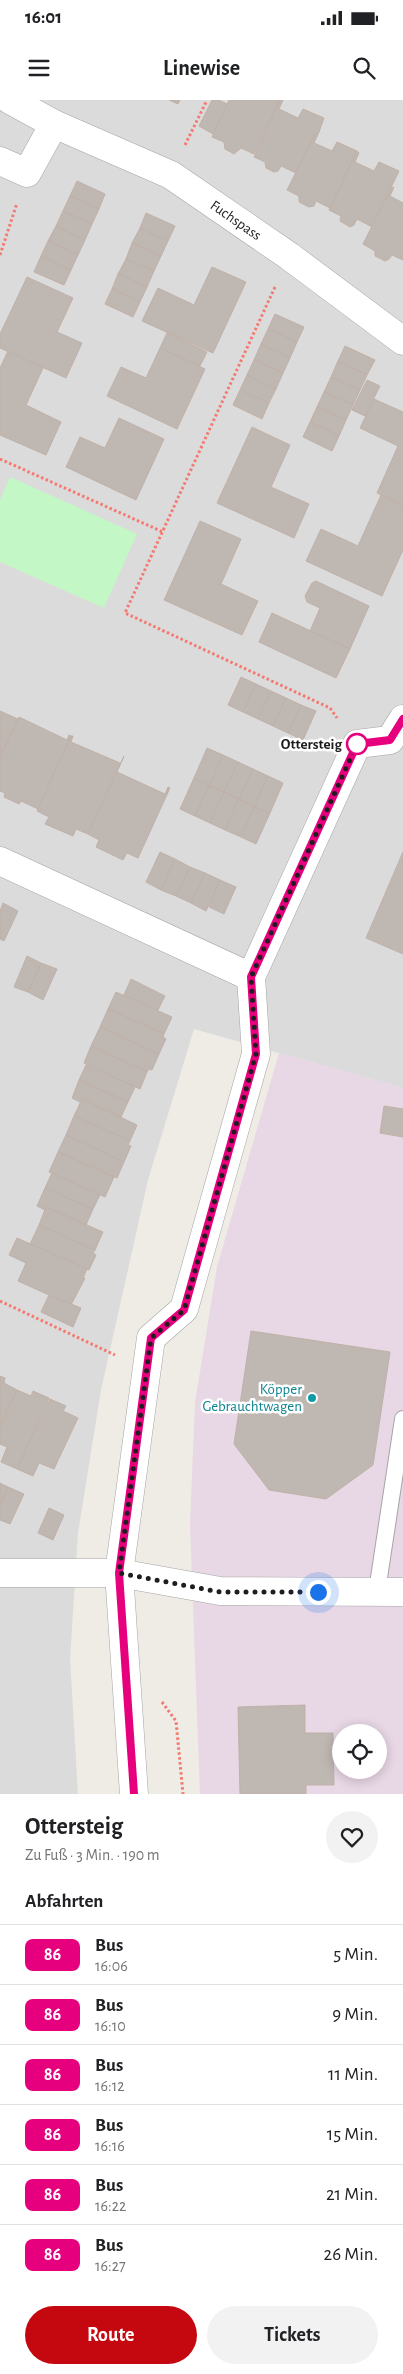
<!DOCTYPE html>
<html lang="de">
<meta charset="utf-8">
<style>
:root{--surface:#fff;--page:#f2f2f2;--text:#202124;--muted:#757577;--line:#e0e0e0;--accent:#c5080f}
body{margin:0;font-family:"Alegreya Sans",sans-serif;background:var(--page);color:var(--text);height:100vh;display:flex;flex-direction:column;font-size:19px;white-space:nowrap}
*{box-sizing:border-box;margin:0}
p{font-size:16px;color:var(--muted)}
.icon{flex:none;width:28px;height:28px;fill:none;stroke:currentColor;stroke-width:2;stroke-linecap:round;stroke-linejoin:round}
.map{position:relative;height:1694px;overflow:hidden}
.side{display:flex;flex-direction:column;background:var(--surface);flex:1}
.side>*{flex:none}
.badge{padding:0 10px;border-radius:8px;font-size:18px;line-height:32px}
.fabs{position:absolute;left:332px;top:1624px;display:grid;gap:10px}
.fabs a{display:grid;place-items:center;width:55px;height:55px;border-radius:50%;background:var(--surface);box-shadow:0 2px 12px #0003;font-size:25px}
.you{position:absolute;width:25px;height:25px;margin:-12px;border:4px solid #fff;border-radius:50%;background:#1a73e8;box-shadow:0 0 0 8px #1a73e833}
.map>.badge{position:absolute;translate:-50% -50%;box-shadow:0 0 0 2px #fff}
h2{padding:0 25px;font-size:19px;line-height:45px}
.round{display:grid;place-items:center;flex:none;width:52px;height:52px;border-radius:26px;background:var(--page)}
.summary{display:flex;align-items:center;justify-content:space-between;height:85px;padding:0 25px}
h1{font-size:24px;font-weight:700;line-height:38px}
.primary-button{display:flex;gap:10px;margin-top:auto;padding:10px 25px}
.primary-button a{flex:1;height:58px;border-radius:30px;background:var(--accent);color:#fff;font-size:20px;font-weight:700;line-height:58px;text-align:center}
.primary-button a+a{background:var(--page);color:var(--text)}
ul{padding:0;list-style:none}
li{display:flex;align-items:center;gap:15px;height:60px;padding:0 25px;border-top:1px solid var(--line)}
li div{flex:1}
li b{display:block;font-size:19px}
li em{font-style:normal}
li .badge{min-width:55px;font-weight:700;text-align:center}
.status{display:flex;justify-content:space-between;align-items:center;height:35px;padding:0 25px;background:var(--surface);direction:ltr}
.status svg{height:14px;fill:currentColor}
header{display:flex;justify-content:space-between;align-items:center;height:65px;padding:0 25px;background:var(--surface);font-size:22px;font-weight:700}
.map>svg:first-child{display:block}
.residential{fill:#dcdbdb}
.industrial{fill:#e8d7e5;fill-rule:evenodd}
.park{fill:#c3f7c5}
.building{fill:#bfb7b1;stroke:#c0b1a8}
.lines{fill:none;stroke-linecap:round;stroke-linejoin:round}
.lane-casing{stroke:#a5a5a5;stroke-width:18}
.street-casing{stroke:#a5a5a5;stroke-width:29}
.path{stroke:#f47970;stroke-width:3;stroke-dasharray:2.5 2.5;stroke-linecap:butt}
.lane{stroke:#fff;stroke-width:16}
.street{stroke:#fff;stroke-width:28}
.line-casing{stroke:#fff;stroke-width:11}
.line{stroke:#e6007e;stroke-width:8}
.walk{stroke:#1e1e1e;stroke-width:5;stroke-dasharray:0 9}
.stop-dot{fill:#fff;stroke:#e6007e;stroke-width:2.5}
.culture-dot{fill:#0f9aa8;stroke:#fff;stroke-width:2}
.labels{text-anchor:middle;stroke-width:5;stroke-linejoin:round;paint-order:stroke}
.street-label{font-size:15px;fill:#1e1e1e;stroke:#fff}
.stop-label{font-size:15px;font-weight:bold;fill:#1e1e1e;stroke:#fff;text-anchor:end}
.culture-label{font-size:15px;fill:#0d838f;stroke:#fff;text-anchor:end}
</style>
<div class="status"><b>16:01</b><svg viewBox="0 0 49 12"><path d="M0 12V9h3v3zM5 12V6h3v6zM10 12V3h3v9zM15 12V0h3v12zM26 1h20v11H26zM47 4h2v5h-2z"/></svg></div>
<header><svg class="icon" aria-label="menu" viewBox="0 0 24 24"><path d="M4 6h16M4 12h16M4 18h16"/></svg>Linewise<svg class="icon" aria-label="search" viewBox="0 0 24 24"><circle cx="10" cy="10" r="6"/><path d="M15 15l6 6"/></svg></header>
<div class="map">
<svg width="403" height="1694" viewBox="0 0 403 1694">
<rect width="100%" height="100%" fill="#efebe5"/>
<polygon class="residential" points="0,0 403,0 403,988 194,929 148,1080 101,1290 78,1433 70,1559 78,1694 0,1694"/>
<path class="industrial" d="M 279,953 L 403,988 L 403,1694 L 200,1694 L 190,1424 L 195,1303 L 217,1167 ZM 341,1632 L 379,1632 L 379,1670 L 341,1670 Z"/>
<polygon class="park" points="10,377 137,434 104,508 0,462 0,400"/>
<g class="building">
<polygon points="169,0 180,0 178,4"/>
<polygon points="212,0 219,0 227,4 213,34 199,26"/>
<polygon points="229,0 280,0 254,54 241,48 234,54 225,49 224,42 212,37"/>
<polygon points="280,0 283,0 279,9 298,18 303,9 324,18 319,32 315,34 296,73 281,66 278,71 274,72 266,68 265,62 254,57"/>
<polygon points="319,32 314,43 332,51 337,42 357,51 330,108 316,101 314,106 309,107 299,102 299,96 287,90 315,34"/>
<polygon points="357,51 359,53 355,62 374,71 379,62 399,71 372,127 357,119 354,125 350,127 340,121 341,116 329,110"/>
<polygon points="77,81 105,94 99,109 70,96"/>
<polygon points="394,87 390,96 403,103 403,160 392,155 389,159 385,161 375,156 375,151 363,144 391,88"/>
<polygon points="70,96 99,109 92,124 63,111"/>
<polygon points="63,111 92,124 85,140 56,126"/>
<polygon points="146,113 175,126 168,141 140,128"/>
<polygon points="56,126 85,140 78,155 48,141"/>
<polygon points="140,128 168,141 161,156 132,143"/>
<polygon points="48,141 78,155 71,170 41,156"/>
<polygon points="132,143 161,156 154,171 126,159"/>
<polygon points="41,156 71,170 64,185 34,172"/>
<polygon points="126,159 154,171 147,187 118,174"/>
<polygon points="212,167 246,182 213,253 142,221 158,188 194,205"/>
<polygon points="118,174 147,187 140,202 112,189"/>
<polygon points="27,177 73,198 57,232 82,243 66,278 0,248 0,234"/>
<polygon points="112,189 140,202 133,217 105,204"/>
<polygon points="275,214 304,227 297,242 268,229"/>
<polygon points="268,229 297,242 290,258 261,244"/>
<polygon points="167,233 207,252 200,266 160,248"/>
<polygon points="261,244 290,258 283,273 254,260"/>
<polygon points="345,246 375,260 367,275 338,261"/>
<polygon points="160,248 205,269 177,329 107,296 121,267 146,278"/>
<polygon points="8,251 43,268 26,305 61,322 46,355 0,335 0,268"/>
<polygon points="254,260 283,273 276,289 247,275"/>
<polygon points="338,261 367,275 360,290 331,277"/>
<polygon points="247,275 276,289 269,303 240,290"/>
<polygon points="331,277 360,290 353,305 324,292"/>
<polygon points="367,280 380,286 365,316 352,310"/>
<polygon points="240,290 269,303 262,319 233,305"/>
<polygon points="324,292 353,305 346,320 317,307"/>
<polygon points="374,299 403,312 403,405 377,393 398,346 360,328"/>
<polygon points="317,307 346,320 339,336 310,322"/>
<polygon points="119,318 164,339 136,400 66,367 80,337 105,348"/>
<polygon points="310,322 339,336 332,351 303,337"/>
<polygon points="252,327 290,345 271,387 309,404 294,438 217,403"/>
<polygon points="381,395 403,405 403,450 382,496 306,461 321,429 358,446"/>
<polygon points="200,421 241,439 221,484 258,501 242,535 164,500"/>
<polygon points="316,481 369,506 350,549 310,531 320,508 307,502 305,496 312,483"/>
<polygon points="272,513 350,549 336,578 259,542"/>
<polygon points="241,577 256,584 243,612 228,605"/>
<polygon points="256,584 271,591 258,619 243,612"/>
<polygon points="271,591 286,598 273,626 258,619"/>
<polygon points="286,598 301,605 288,633 273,626"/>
<polygon points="301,605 316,611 303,640 288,633"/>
<polygon points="0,611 18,619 0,658"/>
<polygon points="19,617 67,640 69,635 71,636 38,709 21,701 19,704 4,697 5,693 0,691 0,658"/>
<polygon points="71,636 73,636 71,642 120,663 88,734 76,729 73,736 45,724 49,717 37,711"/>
<polygon points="207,648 223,655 209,686 194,678"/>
<polygon points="223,655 238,662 224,692 209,686"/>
<polygon points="124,656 117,672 165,694 168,687 170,688 138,758 127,753 123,760 96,747 99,740 88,734"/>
<polygon points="238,662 253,669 239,699 224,692"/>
<polygon points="253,669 268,676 254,707 239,699"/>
<polygon points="268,676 283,683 270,713 254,707"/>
<polygon points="194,678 209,686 195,716 180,709"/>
<polygon points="209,686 224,692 210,723 195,716"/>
<polygon points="224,692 239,699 225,730 210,723"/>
<polygon points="239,699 254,707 241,737 225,730"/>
<polygon points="254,707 270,713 256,744 241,737"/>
<polygon points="160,752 175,759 161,790 146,782"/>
<polygon points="403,752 403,854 366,838"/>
<polygon points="175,759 190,767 176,796 161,790"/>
<polygon points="190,767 205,773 191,803 176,796"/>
<polygon points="205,773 220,780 206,811 191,803"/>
<polygon points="220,780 236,787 224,814 209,807"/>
<polygon points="3,803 18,811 4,841 0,839 0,811"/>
<polygon points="27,856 41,863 28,892 14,887"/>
<polygon points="41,863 57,869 43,900 28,892"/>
<polygon points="131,879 165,896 158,910 124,895"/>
<polygon points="116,892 172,917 164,934 108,909"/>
<polygon points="108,909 164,934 163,937 166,939 159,954 100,927"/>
<polygon points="100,927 159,954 152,970 149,969 147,972 91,946"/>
<polygon points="91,946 147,972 140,989 84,963"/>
<polygon points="86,965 135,987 128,1002 79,980"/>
<polygon points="79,980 128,1002 121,1017 82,999 80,1002 72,998"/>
<polygon points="82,999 137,1025 130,1041 74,1016"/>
<polygon points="384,1006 403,1009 403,1037 380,1033"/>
<polygon points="74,1016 130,1041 128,1045 131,1046 124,1062 66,1035"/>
<polygon points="66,1035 124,1062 117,1078 58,1052"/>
<polygon points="58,1052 114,1077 105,1097 49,1072"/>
<polygon points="52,1073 100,1095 93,1109 45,1088"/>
<polygon points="45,1088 93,1109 86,1125 46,1107 45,1110 37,1106"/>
<polygon points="46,1107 103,1132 95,1150 39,1125"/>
<polygon points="39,1125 95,1150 93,1153 96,1155 89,1170 30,1144"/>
<polygon points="17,1138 87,1169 83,1178 85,1178 71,1205 18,1181 26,1163 9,1155"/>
<polygon points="49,1195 81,1208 73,1227 41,1212"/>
<polygon points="251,1231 390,1252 373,1365 326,1399 269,1390 234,1344"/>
<polygon points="0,1276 5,1278 4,1283 17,1290 0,1327"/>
<polygon points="17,1290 31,1296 33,1291 49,1298 17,1369 1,1362 7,1347 0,1344 0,1327"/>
<polygon points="50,1299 66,1306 63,1311 78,1318 54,1369 39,1363 33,1376 17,1369"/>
<polygon points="0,1383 8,1387 0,1405"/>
<polygon points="8,1387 24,1394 10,1424 0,1420 0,1405"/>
<polygon points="49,1408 64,1415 53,1440 38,1433"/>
<polygon points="305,1605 305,1633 333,1633 334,1685 306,1685 306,1694 240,1694 238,1607"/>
</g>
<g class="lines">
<g class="lane-casing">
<polyline id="lane" points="377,1491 403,1319"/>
</g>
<g class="street-casing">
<g id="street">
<polyline points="10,0 54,24 171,75 289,156 403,241"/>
<polyline points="0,61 27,73 54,24"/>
<polyline points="0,761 251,877"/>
<polyline points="0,1473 119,1473 220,1491 403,1492"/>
<polyline points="134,1694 119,1473 151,1238 184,1209 256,954 251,877 357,644 390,640 403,619"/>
</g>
</g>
<g class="path">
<polyline points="185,45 207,0"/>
<polyline points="0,155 17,103"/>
<polyline points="275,187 125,513 330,608 337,618"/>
<polyline points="0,359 163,432"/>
<polyline points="0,1201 115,1255"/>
<polyline points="162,1602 176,1621 183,1694"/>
</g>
<use href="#lane" class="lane"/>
<use href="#street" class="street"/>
</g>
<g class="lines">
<g class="line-casing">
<polyline id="line" points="134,1694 119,1473 151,1238 184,1210 256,954 251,877 357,644 390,640 403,619"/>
</g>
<use href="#line" class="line"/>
<polyline class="walk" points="318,1492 220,1492 119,1473 151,1238 184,1210 256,954 251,877 357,644"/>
</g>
<circle class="stop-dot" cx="357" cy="644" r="10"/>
<circle class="culture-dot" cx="312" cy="1298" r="5"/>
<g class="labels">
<g class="street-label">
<text transform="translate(236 120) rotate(35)" y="5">Fuchspass</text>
</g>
<g class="stop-label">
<text x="342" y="649">Ottersteig</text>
</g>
<g class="culture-label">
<text x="302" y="1294">Köpper<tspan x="302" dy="17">Gebrauchtwagen</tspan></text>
</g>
</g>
</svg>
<div class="fabs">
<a><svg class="icon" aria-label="locate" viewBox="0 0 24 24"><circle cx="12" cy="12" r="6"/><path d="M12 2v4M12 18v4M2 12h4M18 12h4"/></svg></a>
</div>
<div class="you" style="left:318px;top:1492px"></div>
</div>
<section class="side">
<div class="summary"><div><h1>Ottersteig</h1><p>Zu Fuß · 3 Min. · 190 m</p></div><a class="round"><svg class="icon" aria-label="heart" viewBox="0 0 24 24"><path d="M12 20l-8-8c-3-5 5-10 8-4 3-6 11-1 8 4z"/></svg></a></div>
<h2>Abfahrten</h2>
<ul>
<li><span class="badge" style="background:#e6007e;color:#fff">86</span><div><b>Bus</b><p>16:06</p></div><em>5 Min.</em></li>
<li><span class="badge" style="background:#e6007e;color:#fff">86</span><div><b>Bus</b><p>16:10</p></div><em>9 Min.</em></li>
<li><span class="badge" style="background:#e6007e;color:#fff">86</span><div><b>Bus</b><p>16:12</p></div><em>11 Min.</em></li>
<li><span class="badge" style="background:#e6007e;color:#fff">86</span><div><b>Bus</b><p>16:16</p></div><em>15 Min.</em></li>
<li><span class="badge" style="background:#e6007e;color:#fff">86</span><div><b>Bus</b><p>16:22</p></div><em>21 Min.</em></li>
<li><span class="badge" style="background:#e6007e;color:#fff">86</span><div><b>Bus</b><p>16:27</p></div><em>26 Min.</em></li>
</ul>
<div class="primary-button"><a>Route</a><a>Tickets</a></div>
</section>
